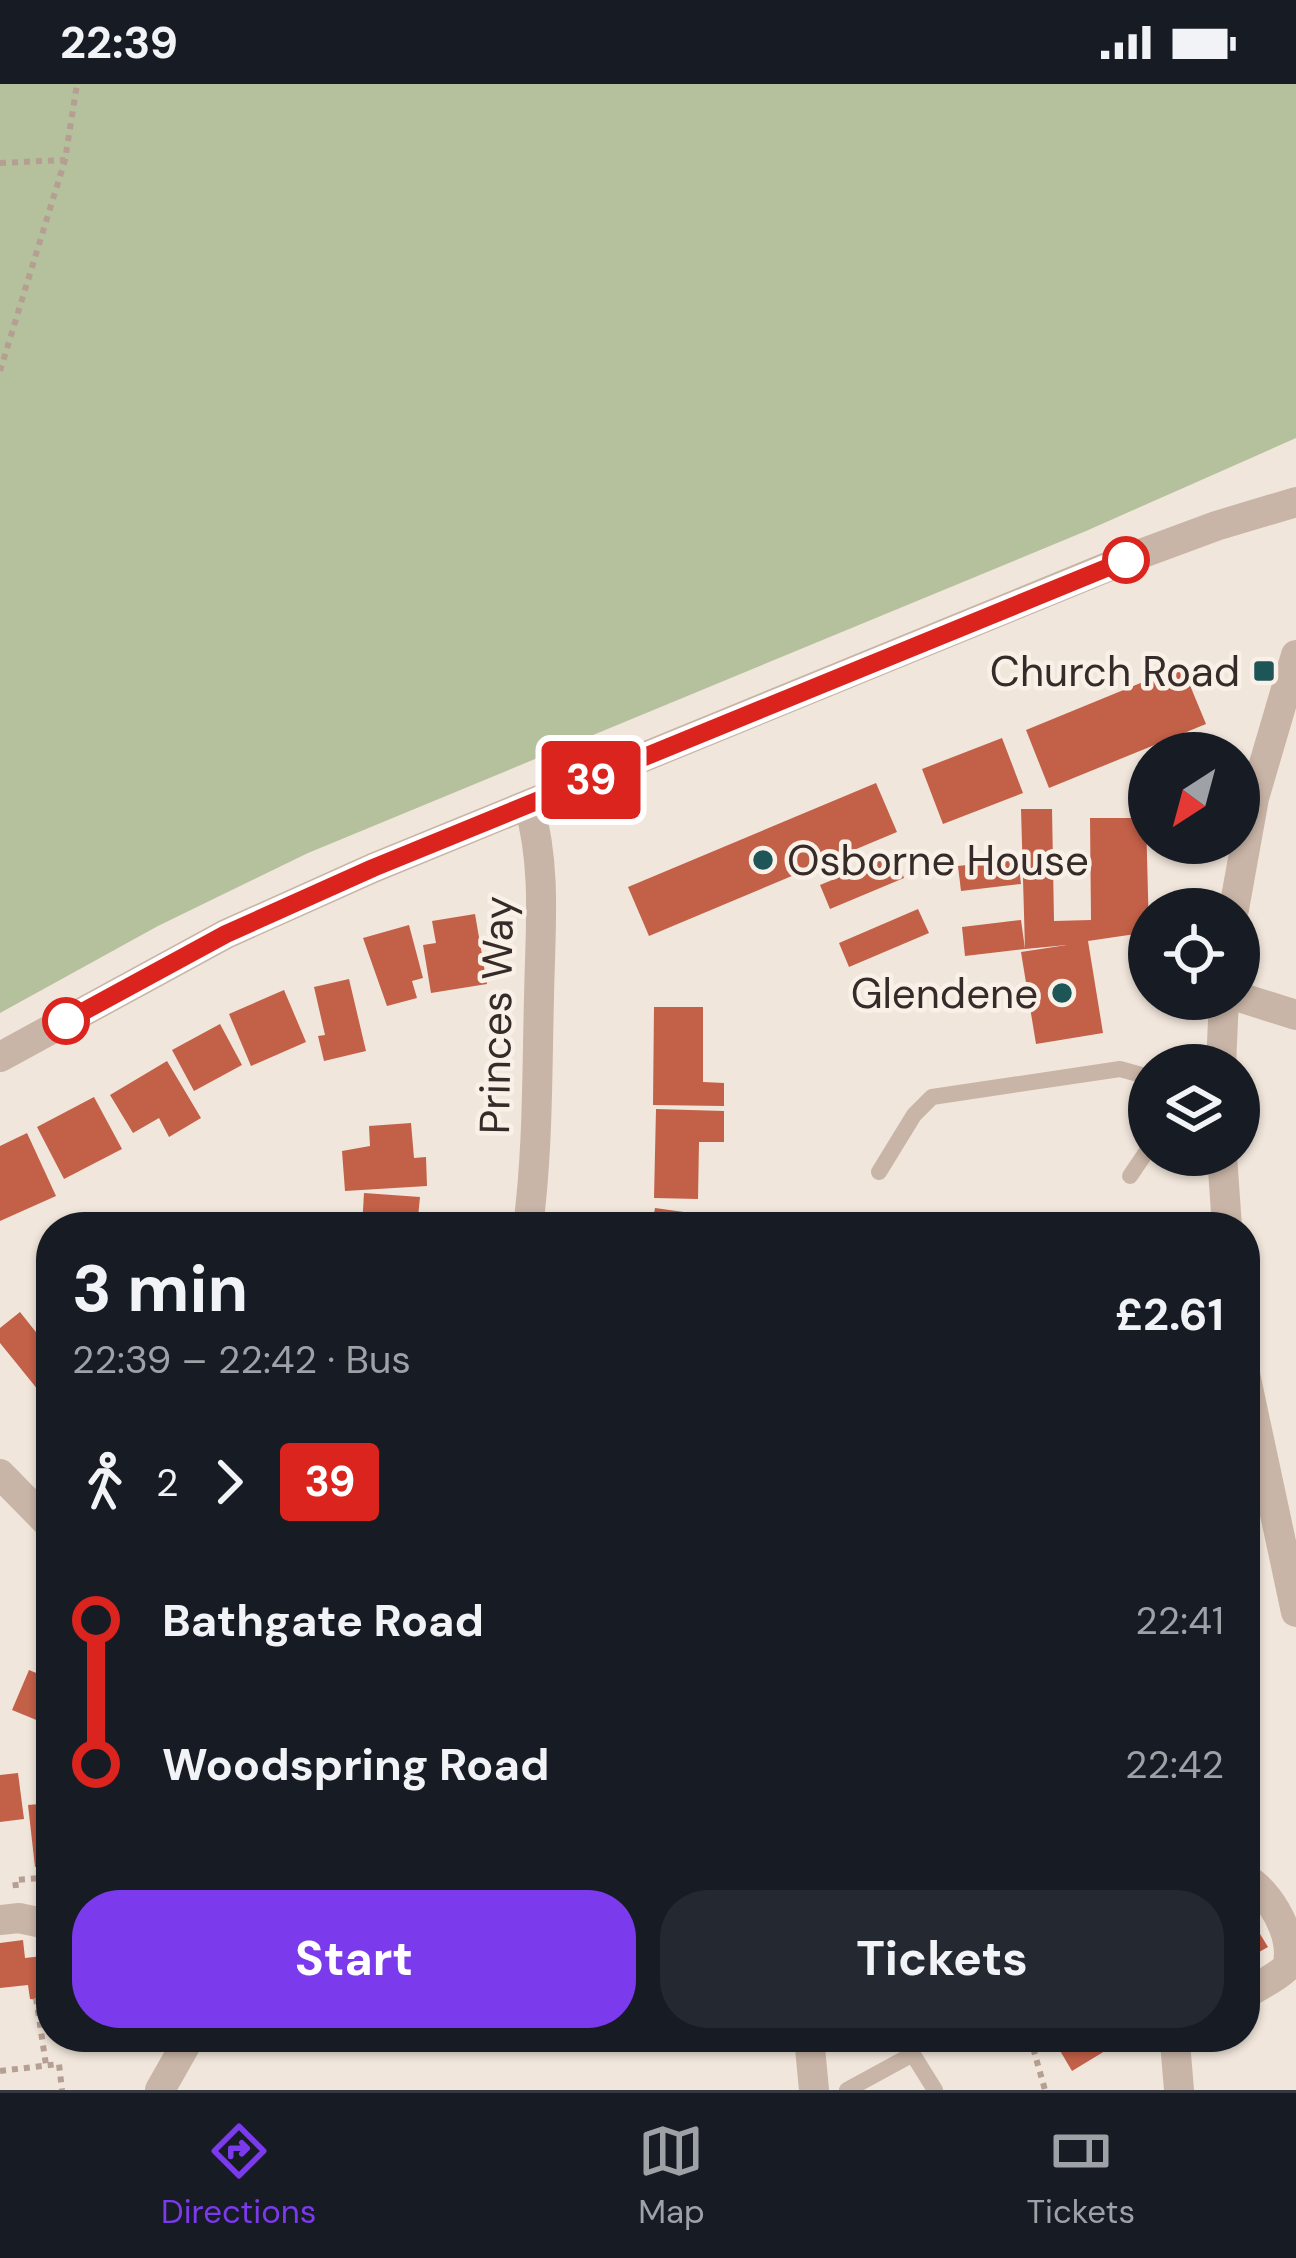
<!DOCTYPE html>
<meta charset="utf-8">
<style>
:root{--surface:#171b24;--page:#242831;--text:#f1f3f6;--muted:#9ea1a6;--line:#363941;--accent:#7c3aed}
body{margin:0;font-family:"DM Sans",sans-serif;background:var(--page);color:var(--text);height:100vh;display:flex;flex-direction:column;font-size:45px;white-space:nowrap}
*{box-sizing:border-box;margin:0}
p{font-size:39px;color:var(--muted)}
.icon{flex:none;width:66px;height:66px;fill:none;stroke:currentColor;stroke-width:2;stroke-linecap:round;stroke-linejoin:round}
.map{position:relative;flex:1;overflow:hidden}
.side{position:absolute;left:36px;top:1128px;width:1224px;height:840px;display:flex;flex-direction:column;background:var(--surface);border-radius:48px;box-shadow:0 3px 9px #0004}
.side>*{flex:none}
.badge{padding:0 24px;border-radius:9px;font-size:42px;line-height:78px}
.needle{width:78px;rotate:216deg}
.controls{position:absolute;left:1128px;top:648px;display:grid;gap:24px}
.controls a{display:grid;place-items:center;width:132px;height:132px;border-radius:50%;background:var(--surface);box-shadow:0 3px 9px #0004;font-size:60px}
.map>.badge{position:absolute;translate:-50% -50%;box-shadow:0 0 0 6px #fff}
.legs{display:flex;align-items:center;gap:18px;height:132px;padding:0 36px;font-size:39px}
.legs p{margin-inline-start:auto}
.overview{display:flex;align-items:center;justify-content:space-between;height:204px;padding:0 36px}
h1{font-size:66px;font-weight:700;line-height:90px}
.cta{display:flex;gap:24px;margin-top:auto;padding:24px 36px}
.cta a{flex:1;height:138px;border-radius:48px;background:var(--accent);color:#fff;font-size:48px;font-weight:700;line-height:138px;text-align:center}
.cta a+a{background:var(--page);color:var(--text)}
ul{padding:0 36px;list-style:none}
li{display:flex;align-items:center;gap:42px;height:144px;font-size:45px}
li i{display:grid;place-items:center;width:18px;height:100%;margin:0 15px;background:currentColor}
li i::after{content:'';width:30px;height:30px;margin:-15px;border:9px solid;border-radius:50%;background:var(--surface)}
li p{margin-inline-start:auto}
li:first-child i{background:linear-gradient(#0000 50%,currentColor 0)}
li:last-child i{background:linear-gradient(currentColor 50%,#0000 0)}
.status{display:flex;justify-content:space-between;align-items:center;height:84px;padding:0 60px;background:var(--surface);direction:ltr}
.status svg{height:33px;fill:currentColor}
.menu{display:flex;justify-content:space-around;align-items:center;height:168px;border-top:3px solid var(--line);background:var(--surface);font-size:33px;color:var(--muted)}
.menu a{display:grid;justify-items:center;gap:6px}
.menu .active{color:var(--accent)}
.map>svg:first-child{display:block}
.green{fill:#b5c09c}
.building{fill:#c36048}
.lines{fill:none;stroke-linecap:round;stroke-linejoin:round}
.path{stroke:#b59f92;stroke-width:6;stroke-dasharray:6 6;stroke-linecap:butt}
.service{stroke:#c9b5a7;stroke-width:16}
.minor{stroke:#c9b5a7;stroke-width:30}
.tertiary{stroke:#c9b5a7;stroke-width:30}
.line-1-casing{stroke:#fff;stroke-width:27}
.line-1{stroke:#dc241f;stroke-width:18}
.stop-1-dot{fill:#fff;stroke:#dc241f;stroke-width:6}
.poi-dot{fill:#1e5556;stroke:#f9f0e7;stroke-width:4.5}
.labels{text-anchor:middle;stroke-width:9;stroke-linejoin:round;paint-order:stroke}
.poi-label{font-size:42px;fill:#362b28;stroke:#f9f0e7;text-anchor:end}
.street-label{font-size:42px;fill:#362b28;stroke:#f9f0e7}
</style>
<div class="status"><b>22:39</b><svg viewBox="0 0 49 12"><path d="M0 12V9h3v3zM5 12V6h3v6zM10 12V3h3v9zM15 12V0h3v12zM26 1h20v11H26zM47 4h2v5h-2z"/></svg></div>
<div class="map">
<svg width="1296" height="2006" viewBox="0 0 1296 2006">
<rect width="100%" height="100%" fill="#f1e6db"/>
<polygon class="green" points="0,0 1296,0 1296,354 1086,447 308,769 158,842 0,929"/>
<g class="building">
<polygon points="1182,582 1206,640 1049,704 1026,646"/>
<polygon points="1002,654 1023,709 943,740 922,685"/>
<polygon points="876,699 897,748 649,852 628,803"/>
<polygon points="1021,725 1052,725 1054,837 1091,836 1090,734 1146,734 1149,848 1088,857 1103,949 1036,960 1021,868 1067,861 1025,865"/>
<polygon points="895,770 904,794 830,825 820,801"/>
<polygon points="1018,775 1021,800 961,807 958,782"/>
<polygon points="918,825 929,849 849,883 839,859"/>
<polygon points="475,830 487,900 431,909 423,861 436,859 432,837"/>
<polygon points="1021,836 1025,865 965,872 962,843"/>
<polygon points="409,841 423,894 412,897 417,914 387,922 363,854"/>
<polygon points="349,895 366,967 324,977 318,952 325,951 314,903"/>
<polygon points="284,906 306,958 251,982 229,930"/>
<polygon points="654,923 703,923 703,998 724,999 724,1022 653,1021"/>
<polygon points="220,940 242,981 194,1007 172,966"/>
<polygon points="167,977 201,1034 169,1053 159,1034 133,1049 110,1011"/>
<polygon points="94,1013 122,1065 64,1095 37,1043"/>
<polygon points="656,1025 724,1027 724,1058 699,1058 698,1115 654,1114"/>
<polygon points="411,1039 414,1074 426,1073 427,1102 345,1107 342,1067 370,1062 369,1042"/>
<polygon points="27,1049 56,1112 0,1137 0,1062"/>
<polygon points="364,1109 420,1113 417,1143 362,1143"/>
<polygon points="655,1124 713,1132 711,1143 652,1143"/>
<polygon points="20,1228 51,1267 51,1306 43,1312 0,1259 0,1244"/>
<polygon points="29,1586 51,1595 51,1642 12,1626"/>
<polygon points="18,1689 24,1735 0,1738 0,1691"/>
<polygon points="51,1719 51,1781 35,1783 28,1721"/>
<polygon points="1249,1832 1268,1863 1252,1872 1256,1877 1245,1883 1245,1835"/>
<polygon points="23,1856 25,1874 51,1871 51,1917 30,1915 28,1901 0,1904 0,1859"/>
<polygon points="1052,1953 1128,1953 1072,1987"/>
</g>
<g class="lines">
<g class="path">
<polyline points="0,79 65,76"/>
<polyline points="0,287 65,76 77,0"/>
<polyline points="16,1804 15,1796 51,1793"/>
<polyline points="36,1914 46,1981"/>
<polyline points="1030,1953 1045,2006"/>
<polyline points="0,1987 59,1980 62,2006"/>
</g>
<g class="service">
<polyline points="879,1088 914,1031 932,1013 1120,985 1149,993"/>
<polyline points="1130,1092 1149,1064"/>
<polyline points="902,1953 935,2006"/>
<polyline points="847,2006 913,1970"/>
</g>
<g class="minor">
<polyline points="1239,913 1296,931"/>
<path d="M 528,1143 C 538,1067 537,990 539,914 C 540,849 547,784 529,722"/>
<polyline points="0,1390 51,1442"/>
<path d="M 1245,1794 C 1270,1808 1296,1853 1287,1883 C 1277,1894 1257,1902 1245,1911"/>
<polyline points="0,1836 19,1834 51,1841"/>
<polyline points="809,1953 814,2006"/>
<polyline points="160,2006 190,1953"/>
<polyline points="1179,2006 1175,1958 1182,1953"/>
</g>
<g class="tertiary">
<polyline points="1234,825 1254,714 1296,571"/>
<polyline points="0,973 226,850 373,784 1127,475 1216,442 1296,418"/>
<polyline points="1221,981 1224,915"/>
<polyline points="1222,1071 1227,1143"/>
<polyline points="1245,1290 1296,1528"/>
</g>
</g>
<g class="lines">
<g class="line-1-casing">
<polyline id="line-1" points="66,937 226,850 373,784 1126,476"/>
</g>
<use href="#line-1" class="line-1"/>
</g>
<g class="stop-1-dot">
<circle cx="1126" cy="476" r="21"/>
<circle cx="66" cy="937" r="21"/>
</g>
<g class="poi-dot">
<rect x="1252" y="575" width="24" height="24" rx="6"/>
<circle cx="763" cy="776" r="12"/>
<circle cx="1062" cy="909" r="12"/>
</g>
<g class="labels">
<g class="poi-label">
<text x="1240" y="602">Church Road</text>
<text x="787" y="791" text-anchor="start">Osborne House</text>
<text x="1038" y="924">Glendene</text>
</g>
<g class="street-label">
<text transform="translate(496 931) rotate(-89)" y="15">Princes Way</text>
</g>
</g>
</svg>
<div class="controls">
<a><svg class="needle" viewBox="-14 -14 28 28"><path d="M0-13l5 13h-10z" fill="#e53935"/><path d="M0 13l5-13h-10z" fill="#9ea1a6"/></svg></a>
<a><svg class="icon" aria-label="locate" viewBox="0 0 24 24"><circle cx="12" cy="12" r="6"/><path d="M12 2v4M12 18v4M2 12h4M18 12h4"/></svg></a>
<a><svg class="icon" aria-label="layers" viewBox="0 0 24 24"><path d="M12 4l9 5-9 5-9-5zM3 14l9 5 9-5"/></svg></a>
</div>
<b class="badge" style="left:591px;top:696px;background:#dc241f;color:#fff">39</b>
<section class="side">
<div class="overview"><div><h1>3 min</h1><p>22:39 – 22:42 · Bus</p></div><b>£2.61</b></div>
<div class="legs"><svg class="icon" aria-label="walk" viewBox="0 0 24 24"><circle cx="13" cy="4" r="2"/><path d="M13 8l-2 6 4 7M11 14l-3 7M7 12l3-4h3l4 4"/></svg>2<svg class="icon" aria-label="forward" viewBox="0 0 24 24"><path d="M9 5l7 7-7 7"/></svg><b class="badge" style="background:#dc241f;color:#fff">39</b></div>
<ul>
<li><i style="color:#dc241f"></i><b>Bathgate Road</b><p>22:41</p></li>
<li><i style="color:#dc241f"></i><b>Woodspring Road</b><p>22:42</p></li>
</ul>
<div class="cta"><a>Start</a><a>Tickets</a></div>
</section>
</div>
<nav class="menu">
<a class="active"><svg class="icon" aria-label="directions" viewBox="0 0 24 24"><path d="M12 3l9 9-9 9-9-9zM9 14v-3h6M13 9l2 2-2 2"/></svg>Directions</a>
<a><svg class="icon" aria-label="map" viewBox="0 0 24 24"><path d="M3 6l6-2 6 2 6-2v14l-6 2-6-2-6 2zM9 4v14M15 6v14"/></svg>Map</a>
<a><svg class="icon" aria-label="tickets" viewBox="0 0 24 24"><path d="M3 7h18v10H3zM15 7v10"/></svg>Tickets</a>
</nav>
